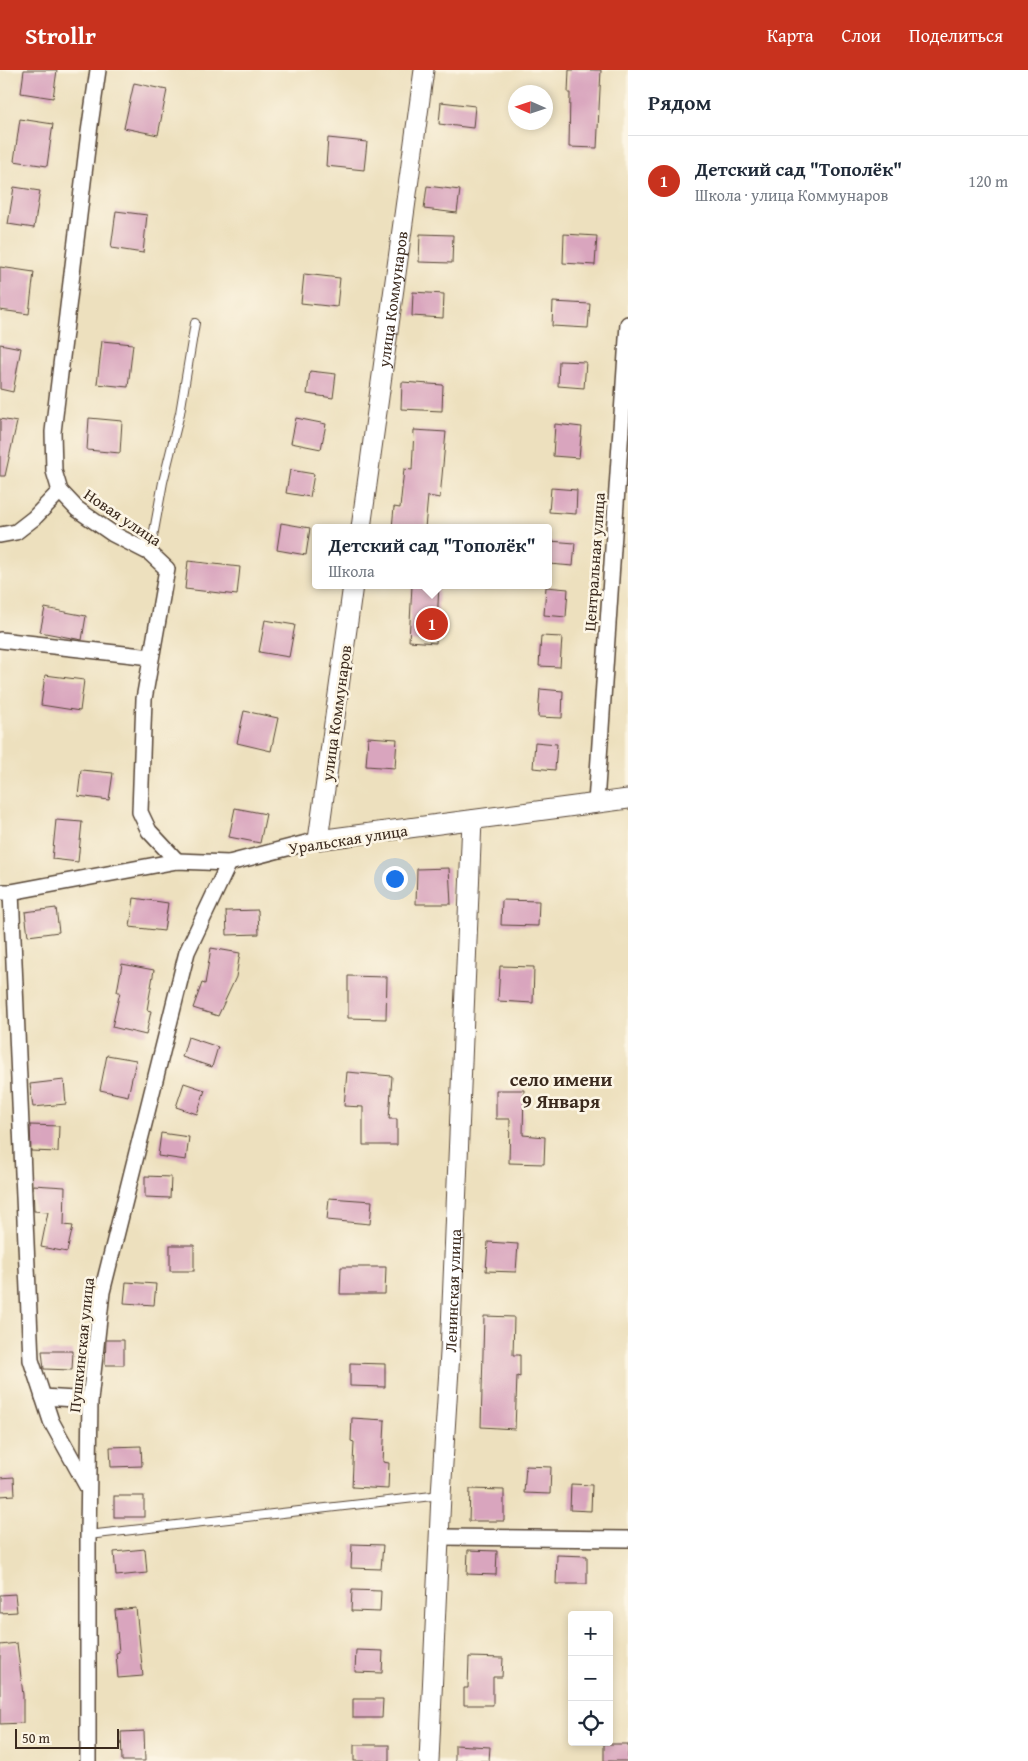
<!DOCTYPE html>
<html lang="ru">
<head>
<meta charset="utf-8">
<style>
	:root { --surface:#fff; --page:#f6f6f7; --text:#1f2937; --muted:#747a83; --line:#e0e1e3; --accent:#c8321e }
	body { margin:0; font-family:"Gentium Book Plus",serif; background:var(--page); color:var(--text) }
	.controls { position:absolute; right:15px; bottom:15px; display:grid; overflow:hidden; border-radius:5px; box-shadow:0 2px 8px #0003 }
	.controls button { width:45px; height:45px; display:grid; place-items:center; padding:0; border:0; border-bottom:1px solid var(--line); background:var(--surface); color:var(--text); font:25px sans-serif }
	.compass { position:absolute; left:508px; top:15px; width:45px; height:45px; border-radius:50%; background:var(--surface); box-shadow:0 2px 8px #0003; rotate:273deg }
	.scale { position:absolute; left:15px; bottom:12px; width:104px; box-sizing:border-box; padding-left:5px; border:2px solid #3b2a1e; border-top:0; font-size:14px; line-height:18px; white-space:nowrap; color:#3b2a1e; -webkit-text-stroke:4px #fcf5e5; paint-order:stroke }
	.you { position:absolute; left:394px; top:808px; width:18px; height:18px; margin:-12px; border:4px solid #fff; border-radius:50%; background:#1a73e8; box-shadow:0 0 0 8px #1a73e833 }
	.badge { display:grid; place-items:center; width:32px; height:32px; border-radius:50%; background:var(--accent); color:#fff; font-size:16px; font-weight:700 }
	.pin { position:absolute; translate:-50% -50%; border:2px solid #fff; box-shadow:0 1px 5px #0006 }
	.popup { position:absolute; left:312px; top:454px; width:240px; height:65px; box-sizing:border-box; display:grid; place-content:center; border-radius:5px; background:var(--surface); filter:drop-shadow(0 1px 4px #0005); font-size:16px; white-space:nowrap; color:var(--muted) }
	.popup b { font-size:19px; color:var(--text) }
	.popup::after { content:''; position:absolute; left:50%; top:100%; margin-left:-10px; border:10px solid transparent; border-top-color:var(--surface) }
	.list { margin:0; padding:0; list-style:none }
	h2 { display:flex; justify-content:space-between; align-items:center; height:65px; margin:0; padding:0 20px; font-size:21px }
	h2 small { font-size:16px; font-weight:400; color:var(--muted) }
	.list li { display:grid; grid-template-columns:32px 1fr auto; gap:15px; align-items:center; box-sizing:border-box; height:90px; padding:0 20px; border-top:1px solid var(--line) }
	.list b { display:block; font-size:19px; white-space:nowrap }
	.list p { margin:0; font-size:16px; white-space:nowrap; color:var(--muted) }
	.list em { font-size:16px; font-style:normal; color:var(--muted) }
	.icon { flex:none; width:28px; height:28px; fill:none; stroke:currentColor; stroke-width:2; stroke-linecap:round; stroke-linejoin:round }
	.map { position:relative; flex:none; width:628px; height:1691px; overflow:hidden }
	header { display:flex; align-items:center; gap:30px; box-sizing:border-box; height:70px; padding:0 25px; background:var(--accent); color:#fff }
	header strong { font-size:24px }
	nav { display:flex; gap:28px; margin-inline-start:auto; font-size:18px }
	main { display:flex }
	aside { flex:1; background:var(--surface) }
	.map>svg:first-child { display:block }
</style>
</head>
<body>
<header>
<strong>Strollr</strong>
<nav><a>Карта</a><a>Слои</a><a>Поделиться</a></nav>
</header>
<main>
<div class="map">
<svg width="628" height="1691" viewBox="0 0 628 1691">
	<rect width="100%" height="100%" fill="#fcf5e5"/>
	<filter id="ink" filterUnits="userSpaceOnUse"><feTurbulence type="fractalNoise" baseFrequency=".02" numOctaves="2"/><feDisplacementMap in="SourceGraphic" scale="10" xChannelSelector="R" yChannelSelector="G"/><feConvolveMatrix kernelMatrix="1 2 1 2 8 2 1 2 1" color-interpolation-filters="sRGB"/></filter>
	<filter id="wash" filterUnits="userSpaceOnUse"><feTurbulence type="fractalNoise" baseFrequency=".0096" numOctaves="4" result="noise"/><feDisplacementMap in="SourceGraphic" scale="20" xChannelSelector="R" yChannelSelector="G"/><feGaussianBlur stdDeviation="1.12" result="paint"/><feColorMatrix in="noise" values="0 0 0 0 0 0 0 0 0 0 0 0 0 0 0 0 0 1.4 0 .05"/><feComposite in="paint" operator="in"/></filter>
	<g filter="url(#wash)">
		<rect width="100%" height="100%" fill="#ede0be"/>
		<g id="blocks">
			<!-- building -->
			<g fill="#d9a5be">
				<path d="M24,0H57L53,28L21,23Z"/>
				<path d="M569,0H601L597,78L569,77L570,23H568Z"/>
				<path d="M134,13L167,20L158,65L124,58Z"/>
				<path d="M441,32L475,36L473,58L439,54Z"/>
				<path d="M20,49L53,54L47,96L14,91Z"/>
				<path d="M328,68L367,72L364,100L326,96Z"/>
				<path d="M427,116L460,120L457,143L424,139Z"/>
				<path d="M14,117L40,121L34,158L8,154Z"/>
				<path d="M116,141L147,145L143,183L111,178Z"/>
				<path d="M420,164L453,165L452,193L419,192Z"/>
				<path d="M564,164L597,166L595,195L563,193Z"/>
				<path d="M0,197L34,202L29,244L0,240Z"/>
				<path d="M304,204L340,208L337,237L301,233Z"/>
				<path d="M413,222L444,224L443,248L412,246Z"/>
				<path d="M553,232L590,234L588,258L552,256Z"/>
				<path d="M102,271L133,274L128,317L97,314Z"/>
				<path d="M0,274L21,278L13,322L0,319Z"/>
				<path d="M559,291L586,292L584,318L558,316Z"/>
				<path d="M310,301L336,304L333,328L307,324Z"/>
				<path d="M402,312L443,315L442,341L401,339Z"/>
				<path d="M89,348L122,351L120,383L87,380Z"/>
				<path d="M296,348L326,354L321,379L291,373Z"/>
				<path d="M0,349L17,352L5,406H0Z"/>
				<path d="M555,354L582,357L579,388L553,386Z"/>
				<path d="M414,360L446,362L440,428L428,426L425,458H392L394,437L400,438L404,399L412,400Z"/>
				<path d="M290,400L314,404L310,427L286,423Z"/>
				<path d="M551,418L577,420L576,444L549,442Z"/>
				<path d="M281,453L310,458L306,485L277,480Z"/>
				<path d="M550,471L575,473L573,496L549,494Z"/>
				<path d="M188,491L240,497L237,525L185,519Z"/>
				<path d="M412,515H439L436,573L409,571Z"/>
				<path d="M546,517L568,519L566,547L544,545Z"/>
				<path d="M45,538L86,546L82,570L40,562Z"/>
				<path d="M265,550L295,555L289,587L259,582Z"/>
				<path d="M541,566L562,567L560,597L539,596Z"/>
				<path d="M45,605L84,610L80,641L41,635Z"/>
				<path d="M540,619L563,621L562,648L538,647Z"/>
				<path d="M244,641L278,648L271,681L237,673Z"/>
				<path d="M368,667L397,669L395,698L366,696Z"/>
				<path d="M535,672L557,674L555,700L533,698Z"/>
				<path d="M81,700L113,703L109,730L78,726Z"/>
				<path d="M235,738L266,744L260,773L229,767Z"/>
				<path d="M56,750L82,752L78,792L52,789Z"/>
				<path d="M449,798L451,834H416L417,799Z"/>
				<path d="M134,828L168,833L164,861L130,857Z"/>
				<path d="M502,830L539,831L538,856L501,855Z"/>
				<path d="M56,838L59,862L28,866L25,842Z"/>
				<path d="M258,840L259,864L227,865L226,841Z"/>
				<path d="M211,878L240,883L236,907L218,946L193,938L202,913L205,914Z"/>
				<path d="M122,894L154,900L147,940L151,941L146,965L112,957L120,922H117Z"/>
				<path d="M500,896L534,897L533,933L498,931Z"/>
				<path d="M348,906L387,907L386,949L348,948Z"/>
				<path d="M188,967L218,977L212,997L182,987Z"/>
				<path d="M107,985L136,990L128,1026L100,1020Z"/>
				<path d="M347,1002L392,1006L389,1049H397V1075H363V1037L344,1036Z"/>
				<path d="M64,1010L66,1034L33,1037L30,1014Z"/>
				<path d="M184,1013L205,1020L197,1044L176,1037Z"/>
				<path d="M496,1020H524L523,1065L545,1067L544,1094L509,1093L510,1049H496Z"/>
				<path d="M30,1055L59,1056L58,1082L31,1081Z"/>
				<path d="M161,1063L189,1067L186,1090L158,1086Z"/>
				<path d="M145,1106L171,1107L170,1128L145,1127Z"/>
				<path d="M33,1115L65,1117L64,1155L73,1156L67,1182L41,1177L48,1142L34,1141Z"/>
				<path d="M329,1128L372,1131L370,1154L327,1150Z"/>
				<path d="M488,1172L518,1174L516,1202L486,1201Z"/>
				<rect x="170" y="1175" width="24" height="26"/>
				<path d="M341,1197H386L385,1224H340Z"/>
				<path d="M126,1212L156,1214L154,1235L124,1233Z"/>
				<path d="M484,1246L514,1247L513,1285H520V1307L517,1306L515,1359L481,1357Z"/>
				<path d="M106,1270H124V1295H105Z"/>
				<path d="M42,1281H73L72,1300L44,1299Z"/>
				<path d="M350,1293L385,1294V1317L350,1316Z"/>
				<path d="M352,1348L385,1350L383,1392L389,1393L388,1419L352,1417L354,1372L351,1371Z"/>
				<path d="M141,1376L142,1396L111,1397L110,1377Z"/>
				<path d="M526,1396L551,1397L550,1424L524,1423Z"/>
				<path d="M14,1407L15,1425L0,1426V1408Z"/>
				<path d="M571,1414L592,1415L591,1441L570,1440Z"/>
				<path d="M470,1419L504,1420V1451H469Z"/>
				<rect x="114" y="1426" width="30" height="21"/>
				<path d="M352,1474L383,1475L381,1499L351,1498Z"/>
				<path d="M145,1479L147,1503L116,1506L114,1482Z"/>
				<path d="M468,1480L497,1481L496,1505L467,1504Z"/>
				<path d="M557,1485L587,1486V1514H556Z"/>
				<path d="M352,1520L381,1521L380,1542L351,1541Z"/>
				<path d="M15,1524L17,1542L0,1543V1525Z"/>
				<path d="M136,1538L143,1606L118,1608L116,1583L119,1582L115,1540Z"/>
				<path d="M17,1573L23,1625V1653L0,1654V1575Z"/>
				<path d="M356,1580L383,1581L382,1603L355,1602Z"/>
				<path d="M469,1587L503,1588L502,1607H493V1635H464V1618H468Z"/>
				<path d="M353,1629H383L382,1648H353Z"/>
				<path d="M144,1661L145,1691H122L121,1662Z"/>
				<rect x="604" y="1674" width="24" height="17"/>
				<rect x="354" y="1675" width="35" height="16"/>
				<path d="M455,1675L490,1677L489,1691H455Z"/>
			</g>
		</g>
	</g>
	<g filter="url(#ink)">
		<use href="#blocks" fill-opacity="0" stroke="#564536" stroke-width="1"/>
		<g fill="none" stroke-linecap="round" stroke-linejoin="round">
			<!-- service casing -->
			<g stroke="#564536" stroke-width="10">
				<g id="service">
					<path d="M150,483L163,412L180,343L195,253"/>
					<path d="M88,1465L441,1425"/>
				</g>
			</g>
			<!-- minor casing -->
			<g stroke="#564536" stroke-width="18">
				<g id="minor">
					<path d="M98,0L89,62L53,362L54,401L60,421L77,439L113,464L150,483L167,499L144,629L140,742L149,761L177,791"/>
					<path d="M0,465L16,462L34,448L60,421"/>
					<path d="M0,570L151,587"/>
					<path d="M596,733L628,254"/>
					<path d="M0,822H11L177,791L229,793L318,770"/>
					<path d="M11,822L31,1290L51,1351L88,1418"/>
					<path d="M43,1327L90,1330"/>
					<path d="M439,1467L628,1469"/>
					<path d="M88,1691V1465L90,1330L102,1222L187,882L229,793"/>
				</g>
			</g>
			<!-- tertiary casing -->
			<g stroke="#564536" stroke-width="21">
				<g id="tertiary">
					<path id="s1" d="M361,458L424,0"/>
					<path d="M353,515L318,770L628,729"/>
					<path id="s2" d="M429,1691L441,1425L450,1283L472,750"/>
				</g>
			</g>
			<!-- service -->
			<use href="#service" stroke="#fff" stroke-width="8"/>
			<!-- minor -->
			<use href="#minor" stroke="#fff" stroke-width="15"/>
			<!-- tertiary -->
			<use href="#tertiary" stroke="#fff" stroke-width="19"/>
		</g>
	</g>
	<g text-anchor="middle" stroke-width="5" stroke-linejoin="round" paint-order="stroke">
		<!-- street labels -->
		<g font-size="16" fill="#3b2a1e" stroke="#fcf5e5">
			<text dy="6" stroke="none"><textPath href="#s1" startOffset="231">улица Коммунаров</textPath></text>
			<text transform="translate(123 447) rotate(34)" y="6">Новая улица</text>
			<text transform="translate(594 492) rotate(-86)" y="6">Центральная улица</text>
			<text transform="translate(336 643) rotate(-82)" y="6">улица Коммунаров</text>
			<text transform="translate(348 769) rotate(-9)" y="6">Уральская улица</text>
			<text dy="6" stroke="none"><textPath href="#s2" startOffset="471">Ленинская улица</textPath></text>
			<text transform="translate(81 1275) rotate(-84)" y="6">Пушкинская улица</text>
		</g>
		<!-- quarter labels -->
		<g font-size="19" font-weight="bold" fill="#3b2a1e" stroke="#fcf5e5">
			<text x="561" y="1016">село имени<tspan x="561" dy="22">9 Января</tspan></text>
		</g>
	</g>
</svg>
<div class="controls">
<button>+</button>
<button>−</button>
<button><svg class="icon" aria-label="locate" viewBox="0 0 24 24"><circle cx="12" cy="12" r="6"/><path d="M12 2v4M12 18v4M2 12h4M18 12h4"/></svg></button>
</div>
<svg class="compass" viewBox="-18 -18 36 36"><path d="M0-13l5 13h-10z" fill="#e53935"/><path d="M0 13l5-13h-10z" fill="#747a83"/></svg>
<div class="scale">50 m</div>
<div class="you"></div>
<div class="pin badge" style="left:432px;top:554px">1</div>
<div class="popup"><b>Детский сад &quot;Тополёк&quot;</b>Школа</div>
</div>
<aside>
<h2>Рядом<small></small></h2>
<ul class="list">
<li><span class="badge">1</span><div><b>Детский сад &quot;Тополёк&quot;</b><p>Школа · улица Коммунаров</p></div><em>120 m</em></li>
</ul>
</aside>
</main>
</body>
</html>
